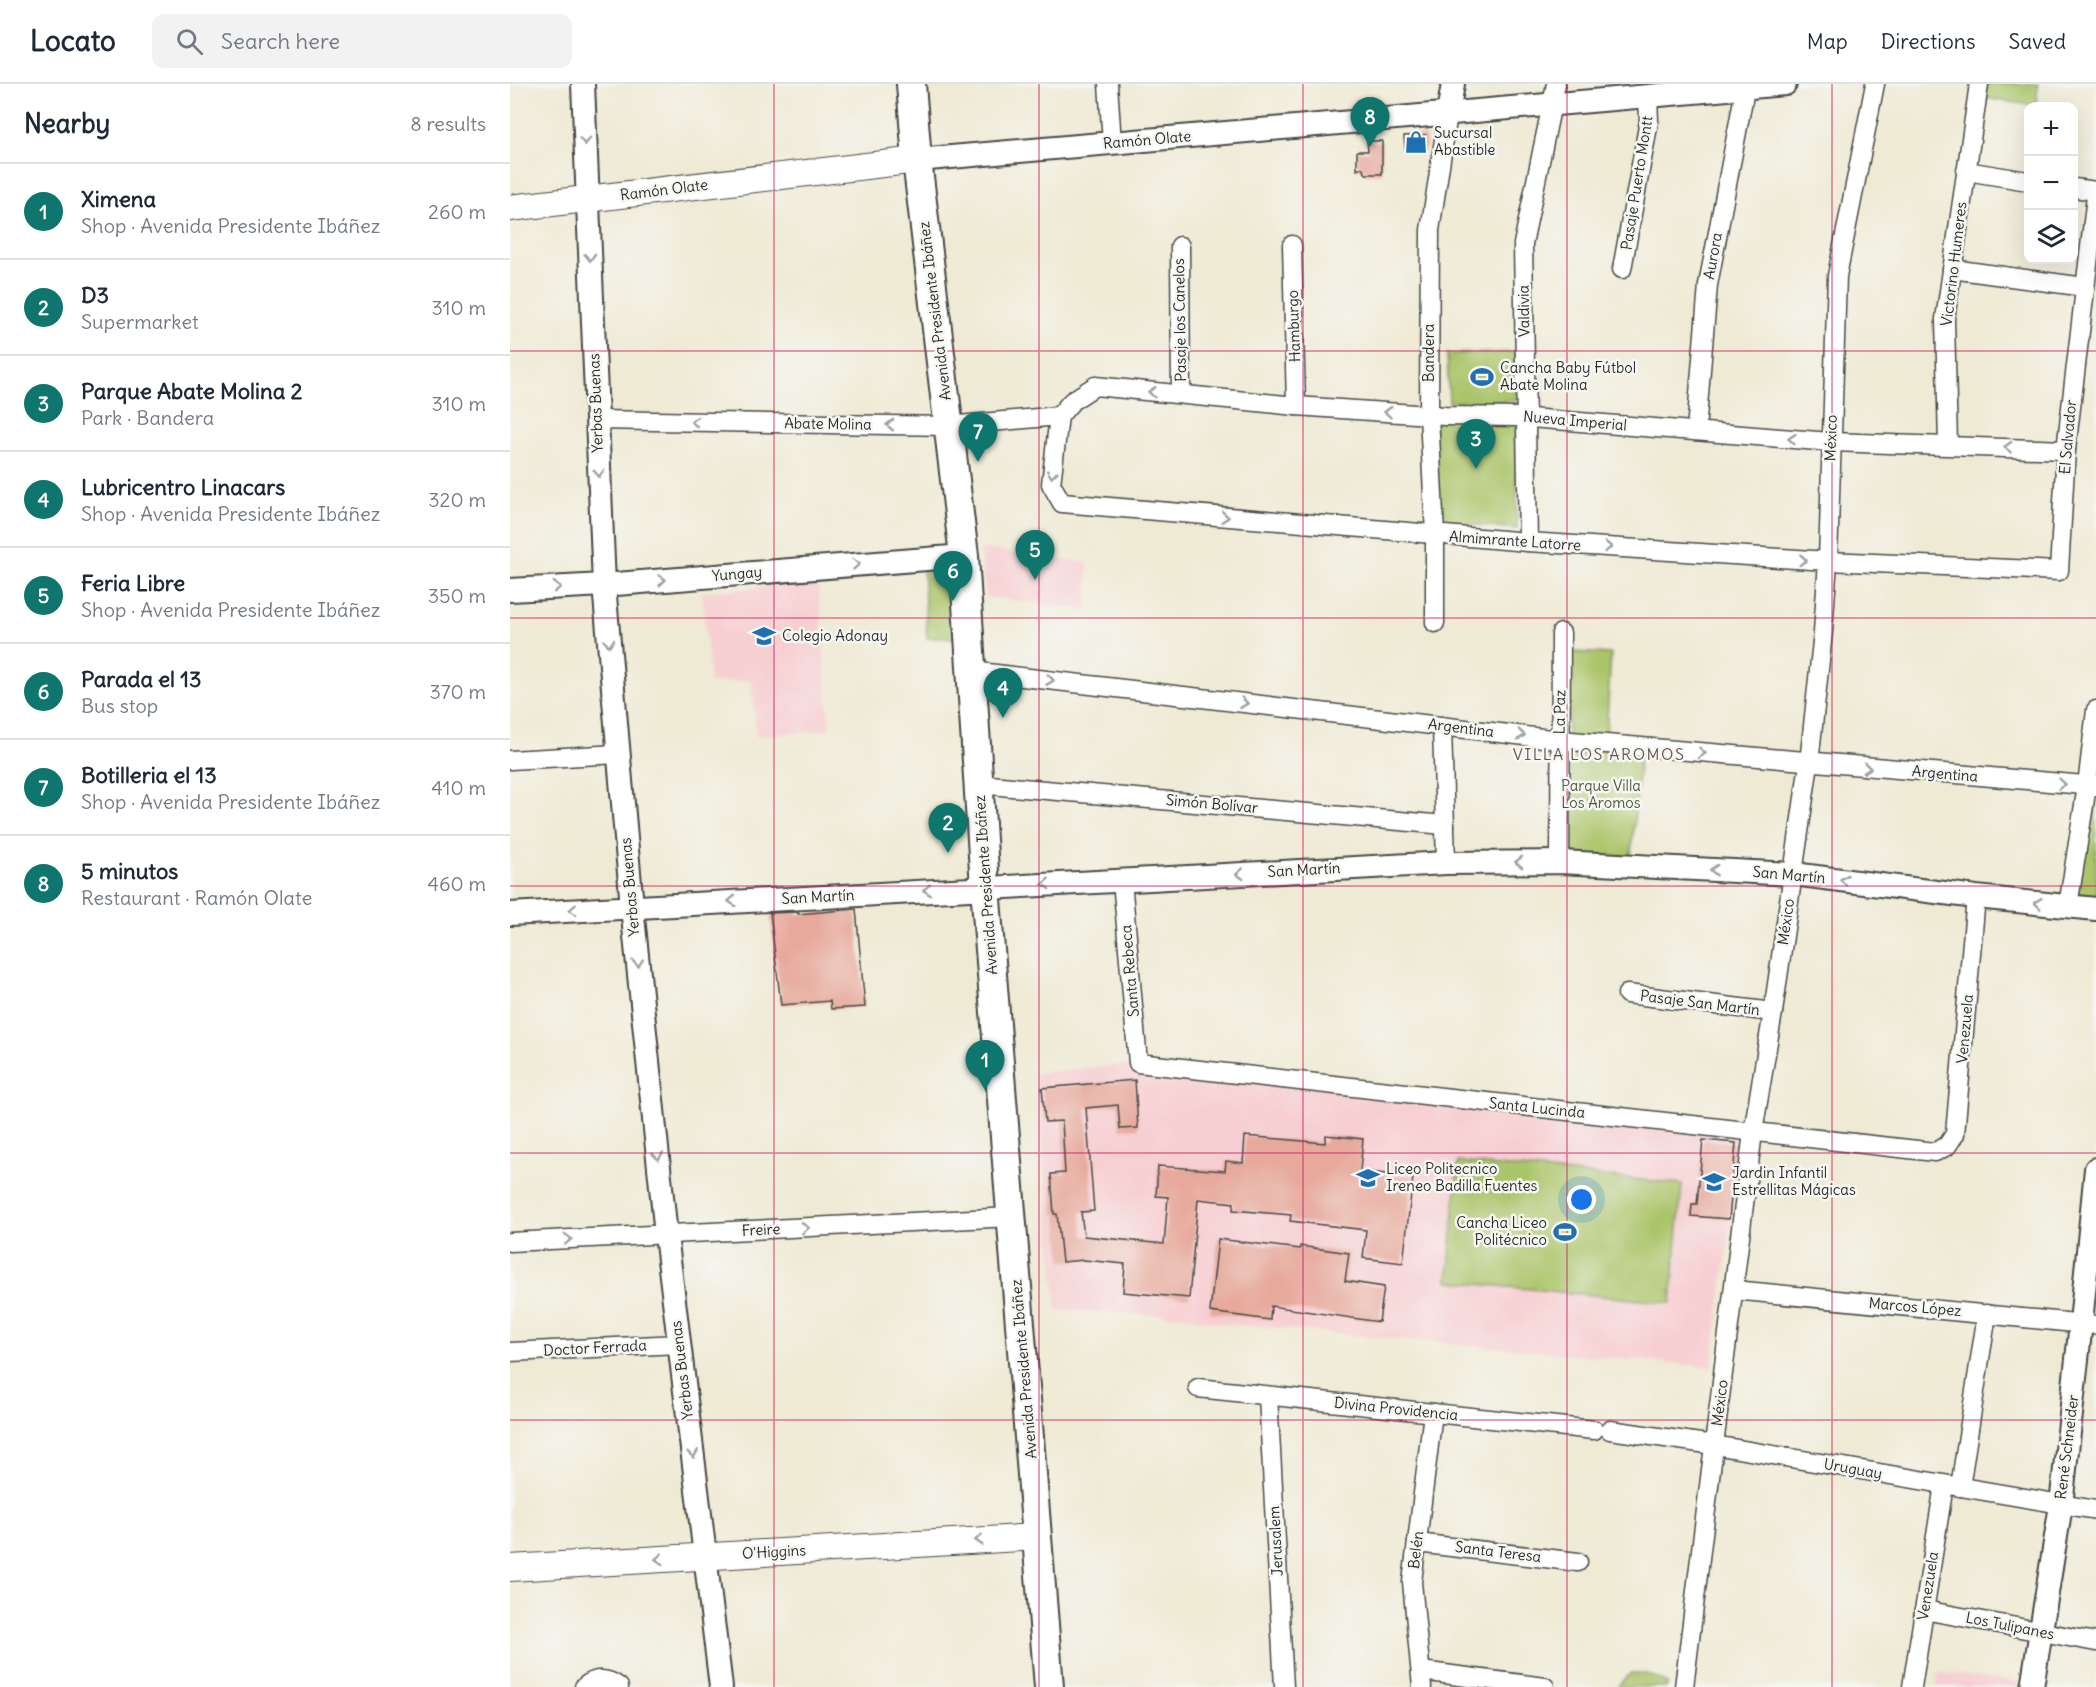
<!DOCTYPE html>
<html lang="en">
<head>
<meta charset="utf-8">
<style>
	:root { --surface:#fff; --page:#f2f2f3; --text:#1f2937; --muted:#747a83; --line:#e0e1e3; --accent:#0f766e }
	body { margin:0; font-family:Delius,sans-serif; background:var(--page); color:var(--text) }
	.controls { position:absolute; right:18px; top:18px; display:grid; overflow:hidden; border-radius:12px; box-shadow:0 6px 24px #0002 }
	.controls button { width:54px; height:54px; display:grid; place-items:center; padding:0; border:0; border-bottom:2px solid var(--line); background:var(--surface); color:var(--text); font:30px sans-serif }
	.you { position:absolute; left:1072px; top:1116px; width:21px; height:21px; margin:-15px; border:4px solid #fff; border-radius:50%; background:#1a73e8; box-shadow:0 0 0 9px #1a73e833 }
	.badge { display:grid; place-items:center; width:39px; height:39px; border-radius:50%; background:var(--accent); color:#fff; font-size:20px; font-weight:700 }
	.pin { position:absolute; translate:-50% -50px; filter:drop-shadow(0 2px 3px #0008) }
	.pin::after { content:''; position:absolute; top:32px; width:21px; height:18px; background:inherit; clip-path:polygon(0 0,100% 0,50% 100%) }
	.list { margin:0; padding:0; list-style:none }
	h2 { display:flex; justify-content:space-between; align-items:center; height:78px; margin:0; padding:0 24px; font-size:26px }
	h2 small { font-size:20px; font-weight:400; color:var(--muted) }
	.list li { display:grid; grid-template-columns:39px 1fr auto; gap:18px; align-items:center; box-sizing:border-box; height:96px; padding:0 24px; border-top:2px solid var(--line) }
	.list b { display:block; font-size:22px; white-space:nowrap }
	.list p { margin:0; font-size:20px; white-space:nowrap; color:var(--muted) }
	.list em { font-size:20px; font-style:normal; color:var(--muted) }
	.icon { flex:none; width:33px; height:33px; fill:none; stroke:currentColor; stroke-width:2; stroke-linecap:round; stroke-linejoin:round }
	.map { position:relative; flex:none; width:1586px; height:1603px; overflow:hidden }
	header { display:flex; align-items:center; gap:36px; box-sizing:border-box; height:84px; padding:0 30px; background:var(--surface); border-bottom:2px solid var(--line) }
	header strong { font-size:28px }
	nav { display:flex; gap:33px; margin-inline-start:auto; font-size:21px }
	.search { width:420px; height:54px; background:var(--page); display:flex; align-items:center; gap:15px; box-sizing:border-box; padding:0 21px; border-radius:12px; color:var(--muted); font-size:22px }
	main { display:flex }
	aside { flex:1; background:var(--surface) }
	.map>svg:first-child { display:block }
</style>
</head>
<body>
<header>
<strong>Locato</strong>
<div class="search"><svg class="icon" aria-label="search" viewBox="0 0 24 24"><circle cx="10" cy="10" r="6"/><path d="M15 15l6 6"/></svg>Search here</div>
<nav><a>Map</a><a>Directions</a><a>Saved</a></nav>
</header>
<main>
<aside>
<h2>Nearby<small>8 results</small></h2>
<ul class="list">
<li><span class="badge">1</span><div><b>Ximena</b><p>Shop · Avenida Presidente Ibáñez</p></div><em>260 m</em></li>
<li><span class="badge">2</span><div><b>D3</b><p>Supermarket</p></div><em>310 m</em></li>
<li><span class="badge">3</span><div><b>Parque Abate Molina 2</b><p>Park · Bandera</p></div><em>310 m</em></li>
<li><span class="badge">4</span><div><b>Lubricentro Linacars</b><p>Shop · Avenida Presidente Ibáñez</p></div><em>320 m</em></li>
<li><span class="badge">5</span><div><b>Feria Libre</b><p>Shop · Avenida Presidente Ibáñez</p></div><em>350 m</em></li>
<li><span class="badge">6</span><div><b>Parada el 13</b><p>Bus stop</p></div><em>370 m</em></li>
<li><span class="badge">7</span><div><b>Botilleria el 13</b><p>Shop · Avenida Presidente Ibáñez</p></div><em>410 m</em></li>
<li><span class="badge">8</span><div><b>5 minutos</b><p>Restaurant · Ramón Olate</p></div><em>460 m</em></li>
</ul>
</aside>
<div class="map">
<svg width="1586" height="1603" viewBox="0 0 1586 1603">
	<rect width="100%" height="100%" fill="#f6f6f2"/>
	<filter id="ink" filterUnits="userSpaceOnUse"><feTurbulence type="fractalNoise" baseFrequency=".0167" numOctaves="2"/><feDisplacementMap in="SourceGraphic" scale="12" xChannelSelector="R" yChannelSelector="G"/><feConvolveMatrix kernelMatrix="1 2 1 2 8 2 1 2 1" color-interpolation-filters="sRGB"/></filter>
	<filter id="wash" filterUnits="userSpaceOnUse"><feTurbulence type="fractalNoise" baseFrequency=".008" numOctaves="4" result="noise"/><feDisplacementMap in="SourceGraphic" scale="24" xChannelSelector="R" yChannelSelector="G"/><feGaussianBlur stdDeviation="1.35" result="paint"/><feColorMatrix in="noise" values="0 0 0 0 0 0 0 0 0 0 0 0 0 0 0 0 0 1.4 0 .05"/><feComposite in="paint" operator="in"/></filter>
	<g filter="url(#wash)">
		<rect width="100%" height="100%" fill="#efead4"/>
		<!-- built -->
		<g fill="#f7cfd2">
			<path d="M469,464L578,479L577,526L476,513Z"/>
			<path d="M308,498L320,646L246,652L241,596L200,599L192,508Z"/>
			<path d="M612,981L1184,1047L1232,1055L1202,1283L708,1239L675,1232L547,1226L525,989Z"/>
			<path d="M1428,1588L1508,1598V1603H1426Z"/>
		</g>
		<!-- green -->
		<g fill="#abc56b" stroke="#6b784b" stroke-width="1.5">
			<path d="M1477,0H1528L1526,22L1475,14Z"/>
			<path d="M1006,268L1007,317L939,318L937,270Z"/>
			<path d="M923,333L1006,338L1007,445L927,437Z"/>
			<path d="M436,483L445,554H417L413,485Z"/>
			<path d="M1060,568L1101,570L1095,668L1130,672L1121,772L1054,771Z"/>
			<path d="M1586,675V815L1565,813Z"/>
			<path d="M948,1078L1172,1100L1161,1219L938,1197Z"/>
			<path d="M1121,1589L1138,1590L1157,1599V1603H1108V1601Z"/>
		</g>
		<g id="blocks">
			<!-- building -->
			<g fill="#e7a99b">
				<path d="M916,51L917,64L895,65L894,52Z"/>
				<path d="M857,57H872V90H856L852,84L847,86V67H858Z"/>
				<path d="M346,825L355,923L321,925L320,917L271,921L260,829L288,828V830Z"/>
				<path d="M625,996L628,1044L610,1045L608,1021L576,1024L584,1127L571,1128L574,1152L654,1160L658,1113L646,1112L648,1082L715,1087L716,1077L733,1079L735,1052L815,1059L816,1051L853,1055L850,1087L903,1093L893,1179L853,1174L856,1146L780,1137L781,1131L723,1126L724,1119L688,1115L679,1214L613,1208L615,1180L574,1176L552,1178L547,1130H544L541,1090L555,1089L552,1037L535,1038L532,1004Z"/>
				<path d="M1193,1056L1226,1059L1219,1135L1181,1132L1182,1120H1187Z"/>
				<path d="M708,1155L790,1165V1162L839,1169L835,1197L874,1203L869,1238L761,1222L760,1236L700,1228Z"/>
			</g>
		</g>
	</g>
	<g filter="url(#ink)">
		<use href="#blocks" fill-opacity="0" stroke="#484844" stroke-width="1.5"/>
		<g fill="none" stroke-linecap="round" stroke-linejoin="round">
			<!-- minor casing -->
			<g stroke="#484844" stroke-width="21">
				<g id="minor">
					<path d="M598,0L602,59"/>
					<path d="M1456,87L1518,97"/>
					<path d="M1564,104L1586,107"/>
					<path d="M782,161L786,322"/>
					<path d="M670,162L671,310"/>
					<path d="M1112,185L1139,37L1138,12"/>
					<path d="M1442,185L1575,203"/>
					<path d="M549,332L541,400L552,419L1018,458L1318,477L1549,487L1556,366L1586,112"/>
					<path d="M549,332L562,317L585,302L786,322L935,332L1007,333L1321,358L1556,366"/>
					<path d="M86,336L438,342L549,332"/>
					<path d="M1186,347L1198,201L1236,0"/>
					<path d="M1438,361L1435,235L1469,0"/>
					<path d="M1018,458L1013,160L1046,0"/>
					<path d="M925,539V451L919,331L920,146L938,30"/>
					<path d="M461,587L1050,656L1586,702"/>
					<path d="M932,642L936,779"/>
					<path d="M0,676L108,670"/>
					<path d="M468,700L935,741"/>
					<path d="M1050,778L1051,549"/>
					<path d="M612,796L628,979L1425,1068L1437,1062L1445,1050L1466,813"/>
					<path d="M1558,822L1577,702L1586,626"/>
					<path d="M1117,910L1263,928"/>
					<path d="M0,1158L502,1133"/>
					<path d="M1224,1206L1586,1241"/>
					<path d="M0,1268L169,1260"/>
					<path d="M688,1304L1084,1346"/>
					<path d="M758,1312L774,1603"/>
					<path d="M1100,1346L1204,1361L1586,1426"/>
					<path d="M1450,1403L1477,1230"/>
					<path d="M907,1459L1068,1478"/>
					<path d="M1414,1526L1586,1558"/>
					<path d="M911,1587L1035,1603"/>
					<path d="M74,1603C86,1593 98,1594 109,1603"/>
					<path d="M912,1603L902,1498L923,1329"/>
					<path d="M1174,1603L1243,1048L1263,928L1299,679L1313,548L1318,477L1327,192L1365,0"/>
					<path d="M1402,1603L1434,1401"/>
				</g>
			</g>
			<!-- tertiary casing -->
			<g stroke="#484844" stroke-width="26">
				<g id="tertiary">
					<path d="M73,0L94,501L122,823L156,1151L211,1603"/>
					<path d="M938,30L943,0"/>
					<path d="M407,76L1275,0"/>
					<path d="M0,506L94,501L454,472"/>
					<path d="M0,830L936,779L1050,778L1283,790L1466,813L1586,825"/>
					<path d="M1522,1603L1551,1421L1571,1239L1586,1085"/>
				</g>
			</g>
			<!-- secondary casing -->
			<g stroke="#484844" stroke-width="28">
				<g id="secondary">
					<path d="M0,124L407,76"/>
					<path d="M0,1484L527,1453"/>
				</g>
			</g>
			<!-- primary casing -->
			<g stroke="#484844" stroke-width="32">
				<path id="primary" d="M401,0L407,76L454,472L475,803L539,1603"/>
			</g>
			<!-- minor -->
			<use href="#minor" stroke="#fff" stroke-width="18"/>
			<!-- tertiary -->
			<use href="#tertiary" stroke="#fff" stroke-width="22"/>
			<!-- secondary -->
			<use href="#secondary" stroke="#fff" stroke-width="26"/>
			<!-- primary -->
			<use href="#primary" stroke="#fff" stroke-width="28"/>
		</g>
		<!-- one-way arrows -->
		<defs><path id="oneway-chevron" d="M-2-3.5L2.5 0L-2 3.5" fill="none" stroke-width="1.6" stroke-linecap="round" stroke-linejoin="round" transform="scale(1.5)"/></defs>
		<g stroke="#a0a0a0">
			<use href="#oneway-chevron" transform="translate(75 57) rotate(88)"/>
			<use href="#oneway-chevron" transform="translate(80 173) rotate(88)"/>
			<use href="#oneway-chevron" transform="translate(642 308) rotate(-175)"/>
			<use href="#oneway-chevron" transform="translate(878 328) rotate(-176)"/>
			<use href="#oneway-chevron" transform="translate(185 338) rotate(-179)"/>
			<use href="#oneway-chevron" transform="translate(380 341) rotate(-179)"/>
			<use href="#oneway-chevron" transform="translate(1282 355) rotate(-175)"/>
			<use href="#oneway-chevron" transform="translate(1498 363) rotate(-177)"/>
			<use href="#oneway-chevron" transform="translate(89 389) rotate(87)"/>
			<use href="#oneway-chevron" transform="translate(542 390) rotate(96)"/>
			<use href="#oneway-chevron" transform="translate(715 433) rotate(5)"/>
			<use href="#oneway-chevron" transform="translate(1098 463) rotate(4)"/>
			<use href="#oneway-chevron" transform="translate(1293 476) rotate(4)"/>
			<use href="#oneway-chevron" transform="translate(346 480) rotate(-5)"/>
			<use href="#oneway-chevron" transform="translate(152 496) rotate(-5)"/>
			<use href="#oneway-chevron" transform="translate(47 503) rotate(-3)"/>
			<use href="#oneway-chevron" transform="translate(99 559) rotate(85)"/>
			<use href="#oneway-chevron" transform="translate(540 596) rotate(7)"/>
			<use href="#oneway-chevron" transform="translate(734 619) rotate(7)"/>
			<use href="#oneway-chevron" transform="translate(1011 651) rotate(7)"/>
			<use href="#oneway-chevron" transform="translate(1192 669) rotate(5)"/>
			<use href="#oneway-chevron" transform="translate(1357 684) rotate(5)"/>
			<use href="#oneway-chevron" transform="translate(1552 700) rotate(5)"/>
			<use href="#oneway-chevron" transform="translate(1009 778) rotate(180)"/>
			<use href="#oneway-chevron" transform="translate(1204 786) rotate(-177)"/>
			<use href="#oneway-chevron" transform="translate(730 790) rotate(177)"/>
			<use href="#oneway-chevron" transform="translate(1334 796) rotate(-173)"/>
			<use href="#oneway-chevron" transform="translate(536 800) rotate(177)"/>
			<use href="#oneway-chevron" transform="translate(417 806) rotate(177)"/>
			<use href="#oneway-chevron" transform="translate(222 817) rotate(177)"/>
			<use href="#oneway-chevron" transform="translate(1528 819) rotate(-174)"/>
			<use href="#oneway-chevron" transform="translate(63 826) rotate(177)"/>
			<use href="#oneway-chevron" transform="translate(128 879) rotate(84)"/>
			<use href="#oneway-chevron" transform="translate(148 1072) rotate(84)"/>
			<use href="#oneway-chevron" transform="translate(295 1144) rotate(-3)"/>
			<use href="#oneway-chevron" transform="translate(58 1155) rotate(-2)"/>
			<use href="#oneway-chevron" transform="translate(183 1370) rotate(83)"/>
			<use href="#oneway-chevron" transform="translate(469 1456) rotate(177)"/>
			<use href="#oneway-chevron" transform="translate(149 1475) rotate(177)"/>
		</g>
	</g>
	<!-- grid -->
	<path fill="none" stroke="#c2185b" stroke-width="1.5" stroke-opacity="0.55" d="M264,0V1603M529,0V1603M793,0V1603M1057,0V1603M1322,0V1603M0,267H1586M0,534H1586M0,802H1586M0,1069H1586M0,1336H1586"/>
	<!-- icons -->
	<defs>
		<g id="shop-bare" transform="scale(1.8)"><path d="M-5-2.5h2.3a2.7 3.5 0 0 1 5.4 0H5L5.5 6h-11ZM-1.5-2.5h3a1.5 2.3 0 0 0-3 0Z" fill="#1f6fb2" stroke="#f6f6f2" stroke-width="2.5" paint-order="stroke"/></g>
		<g id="stadium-bare" transform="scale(1.8)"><path d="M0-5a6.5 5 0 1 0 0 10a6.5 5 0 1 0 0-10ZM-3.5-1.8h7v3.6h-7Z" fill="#1f6fb2" stroke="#f6f6f2" stroke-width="2.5" paint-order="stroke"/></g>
		<g id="school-bare" transform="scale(1.8)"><path d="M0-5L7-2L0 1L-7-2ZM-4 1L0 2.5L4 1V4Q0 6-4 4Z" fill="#1f6fb2" stroke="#f6f6f2" stroke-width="2.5" paint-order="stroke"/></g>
	</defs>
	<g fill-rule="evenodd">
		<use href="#shop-bare" x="906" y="58"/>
		<use href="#stadium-bare" x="972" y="293"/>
		<use href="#school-bare" x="254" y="552"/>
		<use href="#school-bare" x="858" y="1094"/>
		<use href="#school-bare" x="1204" y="1098"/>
		<use href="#stadium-bare" x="1055" y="1148"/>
	</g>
	<g text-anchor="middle" stroke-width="5" stroke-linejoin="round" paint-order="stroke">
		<!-- poi labels -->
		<g font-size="15" fill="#2b2b2b" stroke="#f6f6f2" text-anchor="start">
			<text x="924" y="54">Sucursal<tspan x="924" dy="17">Abastible</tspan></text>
			<text x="990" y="289">Cancha Baby Fútbol<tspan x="990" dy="17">Abate Molina</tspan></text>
			<text x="272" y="557">Colegio Adonay</text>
			<text x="876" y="1090">Liceo Politecnico<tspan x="876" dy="17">Ireneo Badilla Fuentes</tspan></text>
			<text x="1222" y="1094">Jardin Infantil<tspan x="1222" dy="17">Estrellitas Mágicas</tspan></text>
			<text x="1037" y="1144" text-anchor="end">Cancha Liceo<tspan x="1037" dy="17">Politécnico</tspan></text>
		</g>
		<!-- street labels -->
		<g font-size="15" fill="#2b2b2b" stroke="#f6f6f2">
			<text transform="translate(637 56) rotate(-5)" y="5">Ramón Olate</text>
			<text transform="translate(1127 99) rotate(-81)" y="5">Pasaje Puerto Montt</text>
			<text transform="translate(154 106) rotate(-7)" y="5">Ramón Olate</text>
			<text transform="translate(1203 172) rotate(-80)" y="5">Aurora</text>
			<text transform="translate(1444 180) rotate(-83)" y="5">Victorino Humeres</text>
			<text transform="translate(425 227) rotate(-97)" y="5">Avenida Presidente Ibáñez</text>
			<text transform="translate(1014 227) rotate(-91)" y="5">Valdivia</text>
			<text transform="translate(670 236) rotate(-91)" y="5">Pasaje los Canelos</text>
			<text transform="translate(784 242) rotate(-92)" y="5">Hamburgo</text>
			<text transform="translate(919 269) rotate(-90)" y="5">Bandera</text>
			<text transform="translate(86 319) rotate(-92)" y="5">Yerbas Buenas</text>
			<text transform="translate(1065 337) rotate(5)" y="5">Nueva Imperial</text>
			<text transform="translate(318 340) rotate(1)" y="5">Abate Molina</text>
			<text transform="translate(1558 353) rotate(-85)" y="5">El Salvador</text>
			<text transform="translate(1321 354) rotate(-88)" y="5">México</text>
			<text transform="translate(1005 457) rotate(4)" y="5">Almimrante Latorre</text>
			<text transform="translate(227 490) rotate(-5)" y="5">Yungay</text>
			<text transform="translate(1050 628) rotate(-89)" y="5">La Paz</text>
			<text transform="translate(951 644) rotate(7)" y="5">Argentina</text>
			<text transform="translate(1435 690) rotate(5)" y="5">Argentina</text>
			<text transform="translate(702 720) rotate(5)" y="5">Simón Bolívar</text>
			<text transform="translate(794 786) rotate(-3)" y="5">San Martín</text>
			<text transform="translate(1279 791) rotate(5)" y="5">San Martín</text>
			<text transform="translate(476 801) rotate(-94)" y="5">Avenida Presidente Ibáñez</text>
			<text transform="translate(120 803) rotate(-95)" y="5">Yerbas Buenas</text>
			<text transform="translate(308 813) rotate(-3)" y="5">San Martín</text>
			<text transform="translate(1276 838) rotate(-82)" y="5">México</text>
			<text transform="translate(620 887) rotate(-95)" y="5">Santa Rebeca</text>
			<text transform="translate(1190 919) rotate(7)" y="5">Pasaje San Martín</text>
			<text transform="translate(1455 945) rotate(-85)" y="5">Venezuela</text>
			<text transform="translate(1027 1024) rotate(6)" y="5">Santa Lucinda</text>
			<text transform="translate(251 1146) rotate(-3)" y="5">Freire</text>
			<text transform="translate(1405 1223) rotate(5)" y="5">Marcos López</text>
			<text transform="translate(85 1264) rotate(-3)" y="5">Doctor Ferrada</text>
			<text transform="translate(514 1285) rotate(-95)" y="5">Avenida Presidente Ibáñez</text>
			<text transform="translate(172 1286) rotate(-97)" y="5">Yerbas Buenas</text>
			<text transform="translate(1210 1319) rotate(-83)" y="5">México</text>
			<text transform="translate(886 1325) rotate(6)" y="5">Divina Providencia</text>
			<text transform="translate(1557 1363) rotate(-83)" y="5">René Schneider</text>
			<text transform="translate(1343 1385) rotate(10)" y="5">Uruguay</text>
			<text transform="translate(766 1457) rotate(-93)" y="5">Jerusalem</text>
			<text transform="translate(906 1466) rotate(-83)" y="5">Belén</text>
			<text transform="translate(264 1468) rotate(-3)" y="5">O'Higgins</text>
			<text transform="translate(988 1468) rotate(7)" y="5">Santa Teresa</text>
			<text transform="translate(1418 1502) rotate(-81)" y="5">Venezuela</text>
			<text transform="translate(1500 1542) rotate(11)" y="5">Los Tulipanes</text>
		</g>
		<!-- park labels -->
		<g font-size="15" fill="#51593e" stroke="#f6f6f2">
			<text x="1091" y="707">Parque Villa<tspan x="1091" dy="17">Los Aromos</tspan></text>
		</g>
		<!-- neighbourhood labels -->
		<g font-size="16" letter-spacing="1.5" fill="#6d5752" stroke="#f6f6f2">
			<text x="1089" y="676">VILLA LOS AROMOS</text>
		</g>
	</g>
</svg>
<div class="controls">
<button>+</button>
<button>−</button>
<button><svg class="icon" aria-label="layers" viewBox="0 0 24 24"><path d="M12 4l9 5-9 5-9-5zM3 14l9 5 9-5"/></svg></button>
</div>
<div class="you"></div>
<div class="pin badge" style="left:475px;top:1006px">1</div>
<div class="pin badge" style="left:438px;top:769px">2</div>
<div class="pin badge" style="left:966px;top:385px">3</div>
<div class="pin badge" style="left:493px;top:634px">4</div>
<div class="pin badge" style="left:525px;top:496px">5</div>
<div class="pin badge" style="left:443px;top:517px">6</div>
<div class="pin badge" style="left:468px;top:378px">7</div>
<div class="pin badge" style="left:860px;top:63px">8</div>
</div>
</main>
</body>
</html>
